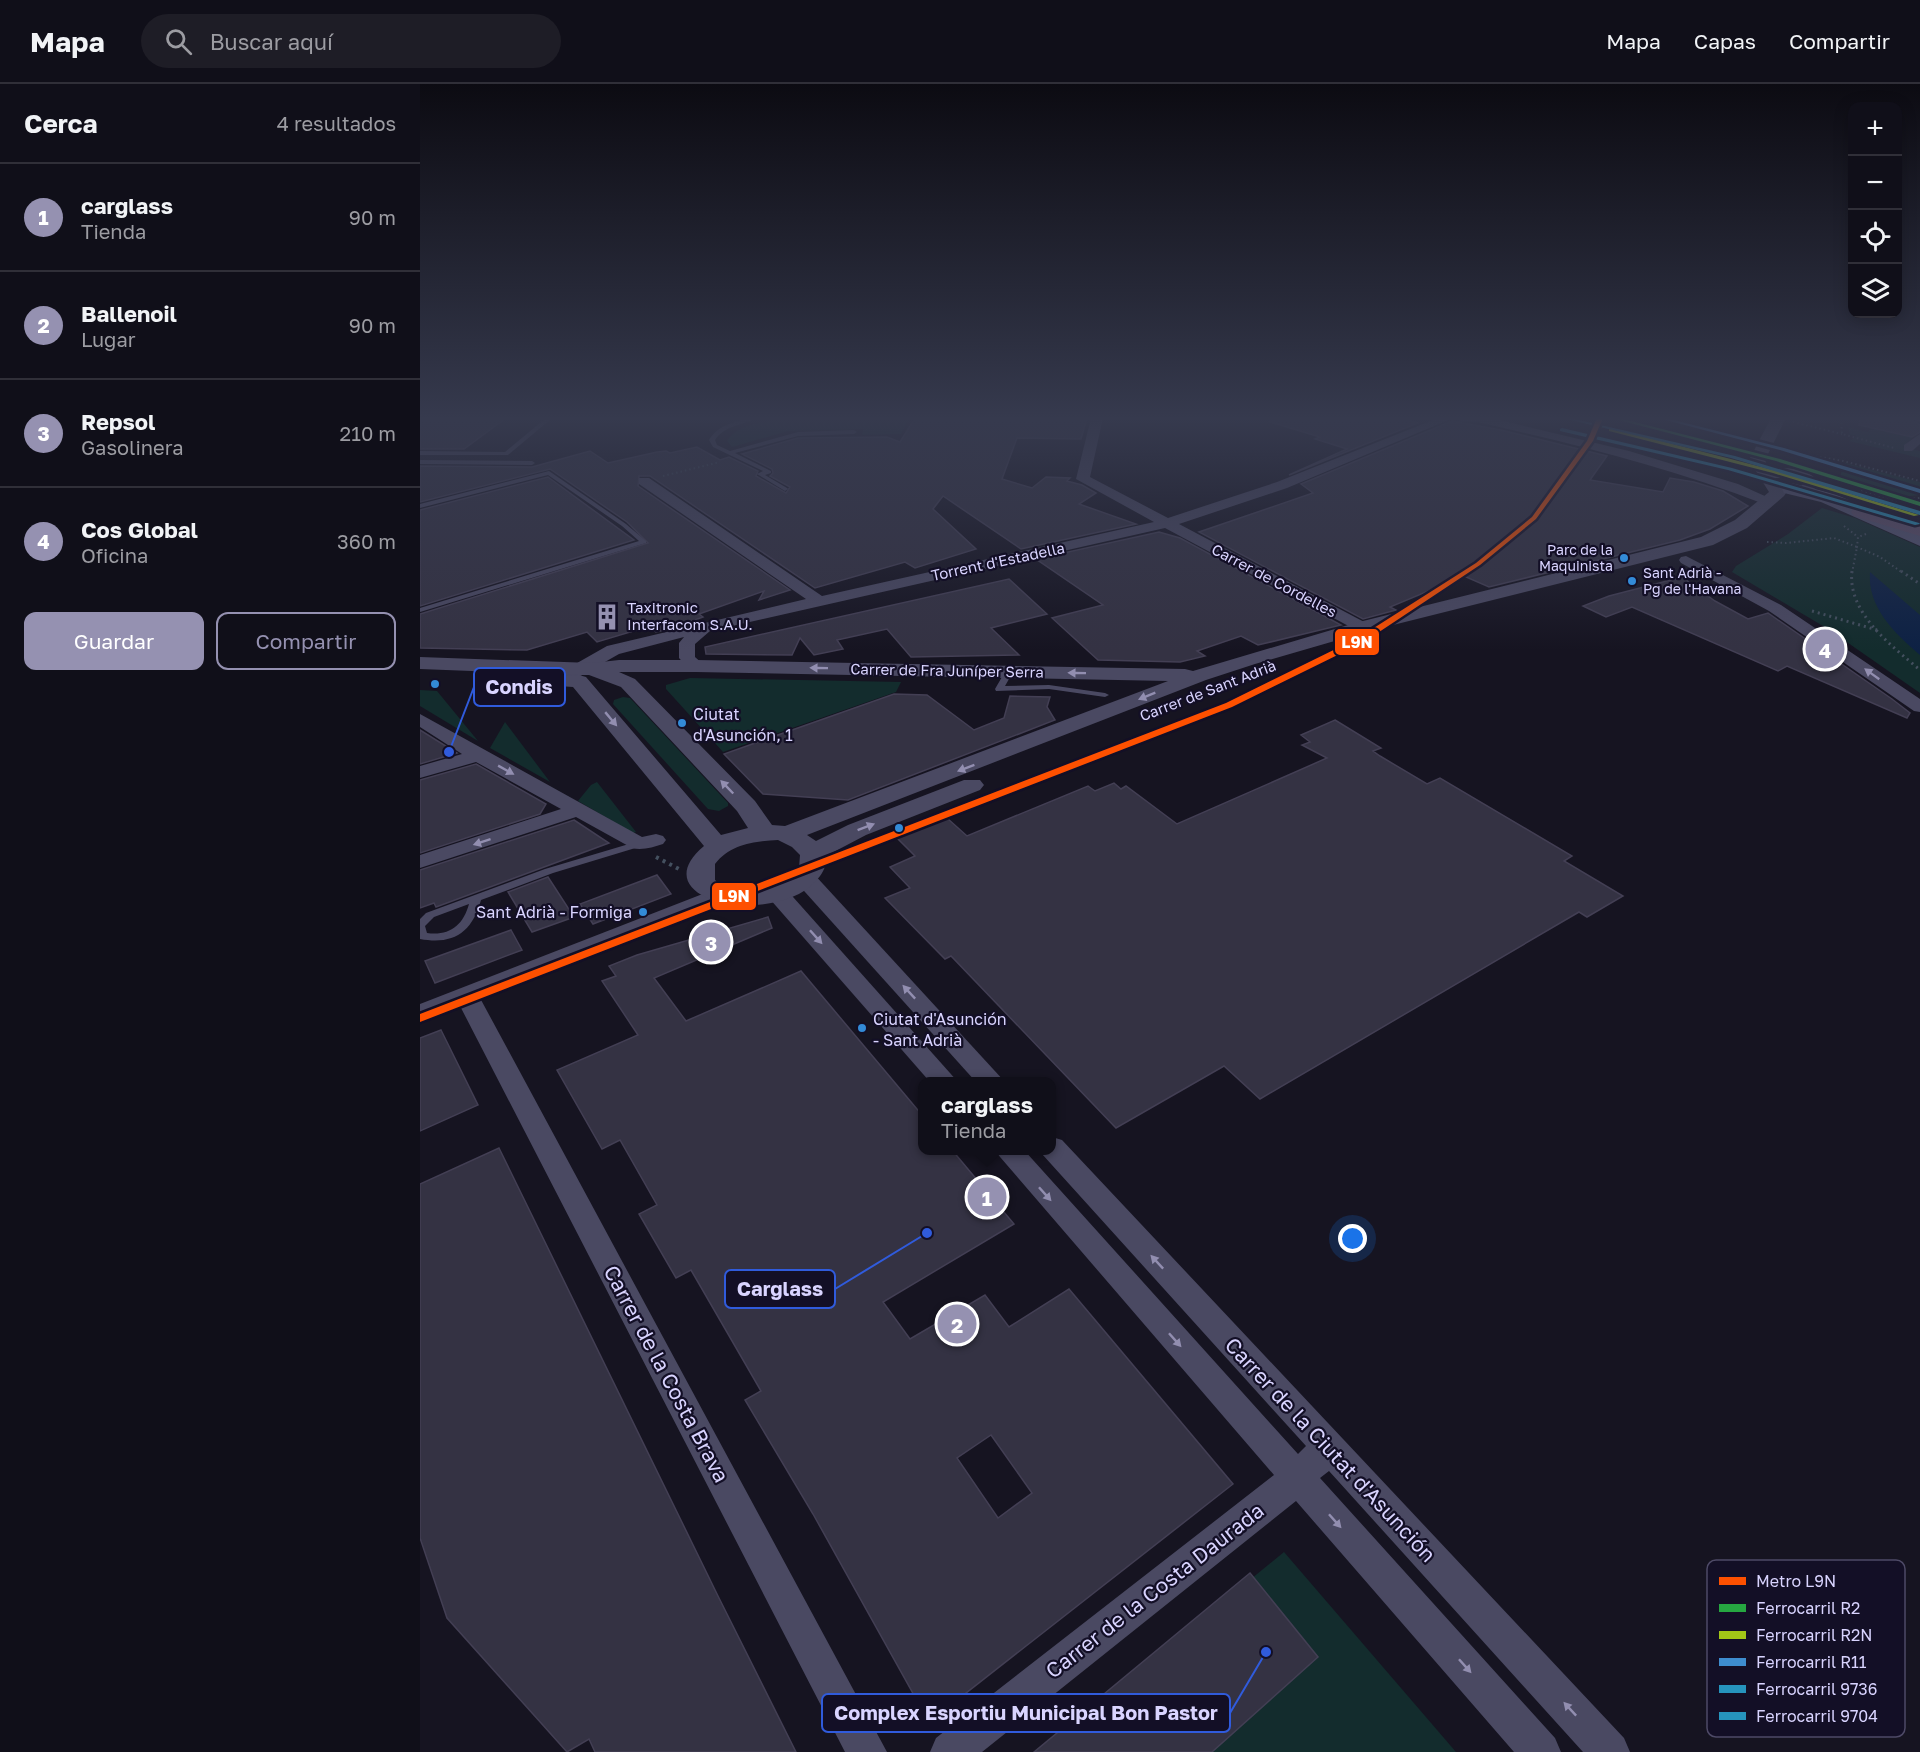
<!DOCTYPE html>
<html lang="es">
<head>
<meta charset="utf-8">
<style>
	:root { --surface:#100f19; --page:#1e1d26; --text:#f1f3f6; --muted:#9c9ca2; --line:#302f38; --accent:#9591b1 }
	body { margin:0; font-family:"Golos Text",sans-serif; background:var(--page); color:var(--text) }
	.controls { position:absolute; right:18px; top:18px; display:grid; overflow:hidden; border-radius:12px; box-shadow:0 3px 15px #0003 }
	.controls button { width:54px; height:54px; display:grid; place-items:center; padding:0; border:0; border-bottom:2px solid var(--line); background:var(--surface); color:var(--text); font:30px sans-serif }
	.you { position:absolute; left:933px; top:1155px; width:21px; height:21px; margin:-15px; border:4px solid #fff; border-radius:50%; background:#1a73e8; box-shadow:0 0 0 9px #1a73e833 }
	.badge { display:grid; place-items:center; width:39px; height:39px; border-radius:50%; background:var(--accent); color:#fff; font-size:20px; font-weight:700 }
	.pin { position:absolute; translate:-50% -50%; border:3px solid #fff; box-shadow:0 2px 6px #0006 }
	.popup { position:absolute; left:498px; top:993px; width:138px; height:78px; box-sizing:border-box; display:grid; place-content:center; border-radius:12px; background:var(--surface); filter:drop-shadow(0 2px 4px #0005); font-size:20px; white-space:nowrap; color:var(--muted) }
	.popup b { font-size:22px; color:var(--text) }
	.popup::after { content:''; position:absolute; left:50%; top:100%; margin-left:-12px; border:12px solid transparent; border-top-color:var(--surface) }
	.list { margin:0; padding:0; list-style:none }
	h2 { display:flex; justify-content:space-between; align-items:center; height:78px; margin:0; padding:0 24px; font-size:26px }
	h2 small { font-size:20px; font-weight:400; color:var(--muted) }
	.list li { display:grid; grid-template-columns:39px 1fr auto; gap:18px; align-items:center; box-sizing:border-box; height:108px; padding:0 24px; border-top:2px solid var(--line) }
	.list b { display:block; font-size:22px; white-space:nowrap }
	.list p { margin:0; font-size:20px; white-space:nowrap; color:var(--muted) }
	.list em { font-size:20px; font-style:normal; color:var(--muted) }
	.actions { display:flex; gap:12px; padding:18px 24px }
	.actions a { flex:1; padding:14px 0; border:2px solid var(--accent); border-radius:12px; text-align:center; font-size:21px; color:var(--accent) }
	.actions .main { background:var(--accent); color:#fff }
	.icon { flex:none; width:33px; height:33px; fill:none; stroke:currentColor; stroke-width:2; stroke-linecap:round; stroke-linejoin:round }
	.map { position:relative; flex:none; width:1500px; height:1668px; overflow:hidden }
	header { display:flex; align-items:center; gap:36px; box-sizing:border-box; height:84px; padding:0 30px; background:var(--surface); border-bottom:2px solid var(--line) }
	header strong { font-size:28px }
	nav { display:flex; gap:33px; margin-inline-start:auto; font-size:21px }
	.search { width:420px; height:54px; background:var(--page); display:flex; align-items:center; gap:15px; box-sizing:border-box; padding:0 21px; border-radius:33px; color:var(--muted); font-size:22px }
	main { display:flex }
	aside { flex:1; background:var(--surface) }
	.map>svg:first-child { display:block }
</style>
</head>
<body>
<header>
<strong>Mapa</strong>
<div class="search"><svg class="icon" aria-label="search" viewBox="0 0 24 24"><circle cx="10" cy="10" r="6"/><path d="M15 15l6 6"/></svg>Buscar aquí</div>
<nav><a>Mapa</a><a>Capas</a><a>Compartir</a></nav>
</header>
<main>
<aside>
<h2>Cerca<small>4 resultados</small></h2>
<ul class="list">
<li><span class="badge">1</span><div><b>carglass</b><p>Tienda</p></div><em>90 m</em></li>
<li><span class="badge">2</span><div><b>Ballenoil</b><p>Lugar</p></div><em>90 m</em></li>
<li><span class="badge">3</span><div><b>Repsol</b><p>Gasolinera</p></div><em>210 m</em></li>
<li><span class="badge">4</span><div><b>Cos Global</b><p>Oficina</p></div><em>360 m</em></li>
</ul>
<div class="actions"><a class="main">Guardar</a><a>Compartir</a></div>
</aside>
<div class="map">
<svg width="1500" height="1668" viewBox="0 0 1500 1668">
	<rect width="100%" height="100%" fill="#161421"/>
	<!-- green -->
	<g fill="#132c2d">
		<path d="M365,334H489L481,350L442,351L443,345L368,347L312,363L307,357C318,339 347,338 365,334Z"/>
		<path d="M1428,343L1447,348L1453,343L1493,353L1483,363L1500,367V374L1429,357L1437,352L1430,351Z"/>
		<path d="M1425,379L1500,398V411L1472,414L1418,397Z"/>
		<path d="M1402,424L1435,434L1500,463V609L1408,545L1312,488L1316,482L1368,450Z"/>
		<path d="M270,594L481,598L476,608L303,668L246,605V601Z"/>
		<path d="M0,606L17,607L58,657L0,622Z"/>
		<path d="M203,613L210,614L308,719V722L299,727L288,725L193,620L194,616Z"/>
		<path d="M85,638L130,698L70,664Z"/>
		<path d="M177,698L216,748L213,749L158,717L171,701Z"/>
		<path d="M864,1468L1036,1668H620Z"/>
	</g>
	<!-- water -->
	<path fill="#0d2144" d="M1450,488L1500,531V571C1475,550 1447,523 1450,488Z"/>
	<!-- building -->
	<g fill="#343243" stroke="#433f54" stroke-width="1.5" fill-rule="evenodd">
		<path d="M0,334H86L44,365H0Z"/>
		<path d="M495,334H667L661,355L597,354L582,395L612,404L626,393L650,394L647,397L662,401L676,409L659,420L716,440L601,465L523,412L513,425L556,465L495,484L485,478L395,504L230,392H219L218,402L370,506L339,516L344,507L279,530L283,533L253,544L236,548L230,542L177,558L167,548L107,566L0,564V530L228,459L207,438L130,385L0,418V382L112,383L170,367L188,379L237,368L246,367L250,369L277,363L300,376L309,373L338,387L336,392L366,409L370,403L350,392L353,389L352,385L322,370L378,354L467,353L480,358Z"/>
		<path d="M851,334H980L998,339L869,391L927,365L895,355L900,353L850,338Z"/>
		<path d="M1440,334H1488L1500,341V348L1492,353L1439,341Z"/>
		<path d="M1032,337L1081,346L1187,372L1170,396L1243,408L1250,394L1274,398L1303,407L1328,422L1290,445L1260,456L1069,503L1044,492L970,523L976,526L943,535L779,448L893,409L881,400Z"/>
		<path d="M128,393L214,456L0,522V426Z"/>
		<path d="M739,448L760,454L921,541L838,561L821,552L777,567L785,572L760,578L678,576L632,534L683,521L616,475Z"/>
		<path d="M1262,493L1295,517L1328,535L1348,529L1472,615L1490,629L1487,634L1367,582L1358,587L1212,523L1186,533L1163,522L1189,512Z"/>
		<path d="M589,495L627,530L571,544L599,571L491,573L467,545L417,556L423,565L394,571L380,554L372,571L286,570L285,563Z"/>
		<path d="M474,610L507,611L554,646L584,634L590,612L630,613L627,623L635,636L428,716L343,710L304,670Z"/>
		<path d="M915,636L961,664L953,667L960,672L1007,700L1020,694L1152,772L1144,777L1203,812L1167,833L1159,828L840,1015L804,982L696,1044L531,872L525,875L465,814L490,804L470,783L495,772L477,754L527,734L547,752L668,702L675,707L694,699L701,705L706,702L757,740L907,674L882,661L890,658L881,651Z"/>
		<path d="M0,646L37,669L0,680Z"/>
		<path d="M56,680L126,720L120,730L0,769V696Z"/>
		<path d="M154,736L189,759L16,823L14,819L0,824V786Z"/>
		<path d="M237,791L251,810L173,840L160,820Z"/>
		<path d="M128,793L154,833L112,848L88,808Z"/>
		<path d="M348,833L352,844L234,894L266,937L381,887L502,1031V1066H532L594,1140L463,1218L490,1255L565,1211L589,1243L649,1205L813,1400L509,1638L393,1430L325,1316L341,1307L271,1186L256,1194L219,1130L237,1121L200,1056L182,1065L137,986L218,951L182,897L196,892L189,882L217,871ZM571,1351L612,1409L578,1434L537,1374Z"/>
		<path d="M91,846L102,866L15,899L5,877Z"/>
		<path d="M21,946L58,1021L0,1047V954Z"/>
		<path d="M79,1064L298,1512L376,1668H175L169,1655L147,1668L27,1534L0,1454V1100Z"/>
		<path d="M830,1489L898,1573L792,1668H614Z"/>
	</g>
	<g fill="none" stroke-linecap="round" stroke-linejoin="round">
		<!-- path-far2 -->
		<g stroke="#44505f" stroke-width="2" stroke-dasharray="1.5 3" stroke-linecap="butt">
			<path d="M1421,334L1422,350L1474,364"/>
			<path d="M1373,338L1422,350"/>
			<path d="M1360,366L1423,377L1500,397"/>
			<path d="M243,392L300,378"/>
			<path d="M1460,395L1470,398"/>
			<path d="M1445,404L1455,408"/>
			<path d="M1441,407L1474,418"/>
			<path d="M1471,417L1500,414"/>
			<path d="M1424,442L1438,453"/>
			<path d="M1446,450L1438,453L1437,463L1460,473L1483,489"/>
			<path d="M1347,458L1366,459L1414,454L1437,463L1432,489"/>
		</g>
		<!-- path-far1 -->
		<g stroke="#44505f" stroke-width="3" stroke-dasharray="2 4" stroke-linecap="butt">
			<path d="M1432,487C1427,529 1472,562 1500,586"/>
			<path d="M1481,487L1500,500"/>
			<path d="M1392,527L1457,546"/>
			<path d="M939,567L942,569"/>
		</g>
		<!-- path -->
		<path stroke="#44505f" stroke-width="4" stroke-dasharray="3 4.5" stroke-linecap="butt" d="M236,773L259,785"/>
		<!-- service -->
		<g fill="#4a4962" fill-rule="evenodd">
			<path d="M126,334L131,335L88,371H0V367L85,368Z"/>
			<path d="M330,334H338C323,341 305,341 295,356L297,361L310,367L378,348L434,346L437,348L434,350L378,352L315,369L351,387V389L345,391L367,404L368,405L365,407L337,390L343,387L293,363L289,356C298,341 314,338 330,334Z"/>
			<path d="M0,376L112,377L115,379L112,381L0,380Z"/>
			<path d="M129,387L206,440L226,457V459L0,528V524L219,457L202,442L128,391L0,424V420Z"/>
			<path d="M586,586H589L593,588L585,602L629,601L685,609L689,611L685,613L629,605L576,607L575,605Z"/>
			<path d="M219,757L224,760L222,762L133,789L61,816C52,849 33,861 0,855V835L6,829L125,785ZM49,820C43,842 29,852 7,849L5,842L14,833Z"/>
		</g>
		<!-- minor -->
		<g fill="#4a4962" fill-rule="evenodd">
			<path d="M671,334H683L670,393L748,434L857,398L1018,334H1033L867,404L759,440L948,540L950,543L948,546H936L745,444L290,547L275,560V573L285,582L276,587L270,586L259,574V559L264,553L199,570L155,595L128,602L119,597L122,593L143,587L187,562L386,515L219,400V394H229L402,512L734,438L656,395Z"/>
			<path d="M1036,334H1071L1209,367L1318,400L1356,417L1349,421L1344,420C1251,384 1155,360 1057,338H1042Z"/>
			<path d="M1491,334H1500V339Z"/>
			<path d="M1500,350V360L1492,367H1484V361Z"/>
			<path d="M1266,472L1361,521L1500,615V628L1494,627L1349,527L1261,479L1259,476L1261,473Z"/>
			<path d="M0,630L222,753L236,750L243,752L246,756L243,760C233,763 222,767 212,764L156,733L0,784V771L141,725L56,678L0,694V682L42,670L0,643Z"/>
			<path d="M384,786L392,788L585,998H556L376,798L373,793L376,788Z"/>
			<path d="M357,802L365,804L538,998H510L349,814L346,809L349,804Z"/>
			<path d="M298,804L306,806L309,811L306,816L60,914L467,1668H425L40,922L0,937V920Z"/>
			<path d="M632,1053L642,1056L1204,1654L1210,1668H1163L909,1387L900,1394L1135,1654L1141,1668H1094L876,1417L562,1668H510L516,1654L854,1391L574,1066H604L878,1370L886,1362L622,1070L620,1066H632Z"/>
		</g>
		<!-- tertiary -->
		<path fill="#4a4962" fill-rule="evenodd" d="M1351,334H1366L1345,376L1349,386C1366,382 1392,384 1400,401L1387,410L1381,408L1379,405L1383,400L1370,394H1355L1366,409L1364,412L1327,444L1293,461L949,547L835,580L786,596L387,751L396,757L428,741L544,696H560L564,701L560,706L446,751L406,772C407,783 402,790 396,797C353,844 219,817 284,762L153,603L123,601L120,597L123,593L158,591L0,585V573L172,579L199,576H276L765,585L773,587L935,539L1281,453L1315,436L1349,408L1329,376ZM199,588H276L748,597L365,742L352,741L335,717L215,595ZM159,591H169L201,603L317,727L328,744L301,751L166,593ZM358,756L372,763L380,771L379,784C361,805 317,816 295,796V780C310,760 335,757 358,756Z"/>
		<!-- secondary -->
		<path fill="#575674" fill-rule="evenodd" d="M1371,399L1415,410L1500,448V462L1401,418L1364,409L1362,405L1364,401Z"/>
		<!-- trunk -->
		<path fill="#62526e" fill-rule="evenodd" d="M1441,422L1500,439V452L1434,432L1431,428L1434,424Z"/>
		<!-- rail-1 casing -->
		<g stroke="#130f26" stroke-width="5">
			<path id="rail-1" d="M1191,334H1199L1360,375L1500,418V422L1356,377Z"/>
		</g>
		<!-- rail-2 casing -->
		<g stroke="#130f26" stroke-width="5">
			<path id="rail-2" d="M1191,344L1357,387L1499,431L1494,432L1353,389L1189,347V345Z"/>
		</g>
		<!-- rail-3 casing -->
		<g stroke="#130f26" stroke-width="5">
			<path id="rail-3" d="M1238,334H1246L1364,364L1500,405V409L1360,366Z"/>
		</g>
		<!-- rail-4 casing -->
		<g stroke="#130f26" stroke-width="5">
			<path id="rail-4" d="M1142,334H1150L1315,372L1500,427V431L1311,374Z"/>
		</g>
		<!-- rail-5 casing -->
		<g stroke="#130f26" stroke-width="5">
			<path id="rail-5" d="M1142,344L1312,384L1499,439L1500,440L1495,441L1308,386L1140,347V345Z"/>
		</g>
		<!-- rail-1 -->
		<use href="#rail-1" fill="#26a741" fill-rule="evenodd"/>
		<!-- rail-2 -->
		<use href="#rail-2" fill="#a2c617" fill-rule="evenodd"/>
		<!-- rail-3 -->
		<use href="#rail-3" fill="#3e8dcf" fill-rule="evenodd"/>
		<!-- rail-4 -->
		<use href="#rail-4" fill="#2694bd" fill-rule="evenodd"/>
		<!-- rail-5 -->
		<use href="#rail-5" fill="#2694bd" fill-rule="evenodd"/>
		<!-- metro-1 casing -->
		<g stroke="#130f26" stroke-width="5">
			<path id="metro-1" d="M1177,334H1183L1173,357L1116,435L1060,481L944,558L812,623L0,938V930L806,619L938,554L1056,479L1112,433L1167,357Z"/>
		</g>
		<!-- metro-1 -->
		<use href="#metro-1" fill="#fe5000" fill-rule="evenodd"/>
	</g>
	<!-- one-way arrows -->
	<defs><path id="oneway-solid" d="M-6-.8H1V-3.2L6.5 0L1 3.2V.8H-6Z" transform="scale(1.5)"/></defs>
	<g fill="#928eb0">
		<use href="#oneway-solid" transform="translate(399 584) rotate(-179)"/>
		<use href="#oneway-solid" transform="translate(657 589) rotate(-179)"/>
		<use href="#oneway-solid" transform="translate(1452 590) rotate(-144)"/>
		<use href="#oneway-solid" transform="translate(727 612) rotate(158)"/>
		<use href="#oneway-solid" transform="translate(191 635) rotate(50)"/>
		<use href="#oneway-solid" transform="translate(546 684) rotate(159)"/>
		<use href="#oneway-solid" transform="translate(86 686) rotate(29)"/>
		<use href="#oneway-solid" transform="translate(307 703) rotate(-134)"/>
		<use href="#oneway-solid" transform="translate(446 743) rotate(-21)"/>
		<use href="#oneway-solid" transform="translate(62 758) rotate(162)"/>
		<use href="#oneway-solid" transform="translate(396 853) rotate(48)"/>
		<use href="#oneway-solid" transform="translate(489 908) rotate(-133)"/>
		<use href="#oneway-solid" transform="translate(625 1110) rotate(48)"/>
		<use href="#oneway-solid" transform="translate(737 1178) rotate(-133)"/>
		<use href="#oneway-solid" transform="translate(755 1256) rotate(48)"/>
		<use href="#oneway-solid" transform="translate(915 1437) rotate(48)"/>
		<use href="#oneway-solid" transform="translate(1045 1582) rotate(48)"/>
		<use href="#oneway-solid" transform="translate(1150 1625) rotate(-133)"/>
	</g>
	<!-- sky -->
	<linearGradient id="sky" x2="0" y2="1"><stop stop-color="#0c0b12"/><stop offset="0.59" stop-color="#363a4e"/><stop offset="1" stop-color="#363a4e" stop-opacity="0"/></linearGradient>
	<rect width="1500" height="567" fill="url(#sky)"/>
	<!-- icons -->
	<defs>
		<g id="building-bare" transform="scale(2.07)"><path d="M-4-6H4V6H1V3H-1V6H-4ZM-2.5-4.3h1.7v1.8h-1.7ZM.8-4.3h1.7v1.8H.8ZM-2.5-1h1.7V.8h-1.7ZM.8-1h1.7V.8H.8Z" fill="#9591b1" stroke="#130f26" stroke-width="2.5" paint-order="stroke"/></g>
	</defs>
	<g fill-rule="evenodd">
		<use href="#building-bare" x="187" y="533"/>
	</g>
	<!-- markers -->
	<g fill="#338bd7" stroke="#130f26" stroke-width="2">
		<circle cx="1204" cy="474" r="5"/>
		<circle cx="1212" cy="497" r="5"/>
		<circle cx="15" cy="600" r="5"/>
		<circle cx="262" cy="639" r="5"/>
		<circle cx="479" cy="744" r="5"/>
		<circle cx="223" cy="828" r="5"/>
		<circle cx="442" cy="944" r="5"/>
	</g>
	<g text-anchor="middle" stroke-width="4.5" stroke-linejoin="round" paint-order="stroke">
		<!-- far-bus labels -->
		<g font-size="14" fill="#d9d4ff" stroke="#130f26" text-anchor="end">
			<text x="1193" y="471">Parc de la<tspan x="1193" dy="16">Maquinista</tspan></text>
			<text x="1223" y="494" text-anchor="start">Sant Adrià -<tspan x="1223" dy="16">Pg de l'Havana</tspan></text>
		</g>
		<!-- far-street labels -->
		<g font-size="15" fill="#d9d4ff" stroke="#130f26">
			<text transform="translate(578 478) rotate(-12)" y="5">Torrent d'Estadella</text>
			<text transform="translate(854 497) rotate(28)" y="5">Carrer de Cordelles</text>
			<text transform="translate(527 587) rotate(1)" y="5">Carrer de Fra Juníper Serra</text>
			<text transform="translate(788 607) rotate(-21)" y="5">Carrer de Sant Adrià</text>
		</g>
		<!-- far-poi labels -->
		<g font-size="15" fill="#d9d4ff" stroke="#130f26" text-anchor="start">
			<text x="207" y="529">Taxitronic<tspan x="207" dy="17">Interfacom S.A.U.</tspan></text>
		</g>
		<!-- bus labels -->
		<g font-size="16" fill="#d9d4ff" stroke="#130f26" text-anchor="start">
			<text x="273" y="636">Ciutat<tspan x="273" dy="21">d'Asunción, 1</tspan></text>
			<text x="212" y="834" text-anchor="end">Sant Adrià - Formiga</text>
			<text x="453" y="941">Ciutat d'Asunción<tspan x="453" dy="21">- Sant Adrià</tspan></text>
		</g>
		<!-- near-street labels -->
		<g font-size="21" fill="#d9d4ff" stroke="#130f26">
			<text transform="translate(246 1290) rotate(62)" y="7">Carrer de la Costa Brava</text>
			<text transform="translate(910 1366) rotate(47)" y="7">Carrer de la Ciutat d'Asunción</text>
			<text transform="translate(735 1507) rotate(-38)" y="7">Carrer de la Costa Daurada</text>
		</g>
	</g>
	<!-- legend -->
	<rect x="1287" y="1476" width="198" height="177" rx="9" fill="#130f26" stroke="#4e4a67" stroke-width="1.5"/>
	<rect x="1299" y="1493" width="27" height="8" fill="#fe5000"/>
	<rect x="1299" y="1520" width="27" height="8" fill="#26a741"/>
	<rect x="1299" y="1547" width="27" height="8" fill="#a2c617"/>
	<rect x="1299" y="1574" width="27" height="8" fill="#3e8dcf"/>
	<rect x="1299" y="1601" width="27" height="8" fill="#2694bd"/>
	<rect x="1299" y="1628" width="27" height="8" fill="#2694bd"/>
	<g font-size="16" fill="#d9d4ff">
		<text x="1336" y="1503">Metro L9N</text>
		<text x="1336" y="1530">Ferrocarril R2</text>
		<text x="1336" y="1557">Ferrocarril R2N</text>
		<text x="1336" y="1584">Ferrocarril R11</text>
		<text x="1336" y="1611">Ferrocarril 9736</text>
		<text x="1336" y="1638">Ferrocarril 9704</text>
	</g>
	<!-- callouts -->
	<path fill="none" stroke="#305bdc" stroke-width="2" d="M29 668L54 603M507 1149L415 1205M846 1568L810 1629"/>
	<g fill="#305bdc" stroke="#130f26" stroke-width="2">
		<circle cx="29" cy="668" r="6"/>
		<circle cx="507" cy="1149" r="6"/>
		<circle cx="846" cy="1568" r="6"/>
	</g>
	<g fill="#130f26" stroke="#305bdc" stroke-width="2">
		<rect x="54" y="584" width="91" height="38" rx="6"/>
		<rect x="305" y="1186" width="110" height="38" rx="6"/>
		<rect x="402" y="1610" width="408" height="38" rx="6"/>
	</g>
	<g font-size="20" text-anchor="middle" font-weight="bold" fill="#d9d4ff">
		<text x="99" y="610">Condis</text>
		<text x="360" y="1212">Carglass</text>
		<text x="606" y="1636">Complex Esportiu Municipal Bon Pastor</text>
	</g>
	<g stroke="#130f26" stroke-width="2">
		<rect x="914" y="544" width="46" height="28" rx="6" fill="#fe5000"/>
		<rect x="291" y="798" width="46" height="29" rx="6" fill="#fe5000"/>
	</g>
	<g font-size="16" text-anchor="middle" font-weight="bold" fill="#fff">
		<text x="937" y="564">L9N</text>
		<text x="314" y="818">L9N</text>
	</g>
</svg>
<div class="controls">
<button>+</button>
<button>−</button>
<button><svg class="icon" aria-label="locate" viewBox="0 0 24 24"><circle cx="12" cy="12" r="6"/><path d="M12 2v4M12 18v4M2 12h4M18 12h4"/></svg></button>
<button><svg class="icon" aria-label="layers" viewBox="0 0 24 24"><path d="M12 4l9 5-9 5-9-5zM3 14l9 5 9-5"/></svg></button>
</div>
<div class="you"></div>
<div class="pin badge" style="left:567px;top:1113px">1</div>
<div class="popup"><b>carglass</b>Tienda</div>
<div class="pin badge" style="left:537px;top:1240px">2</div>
<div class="pin badge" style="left:291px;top:858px">3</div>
<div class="pin badge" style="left:1405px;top:565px">4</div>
</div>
</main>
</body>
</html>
